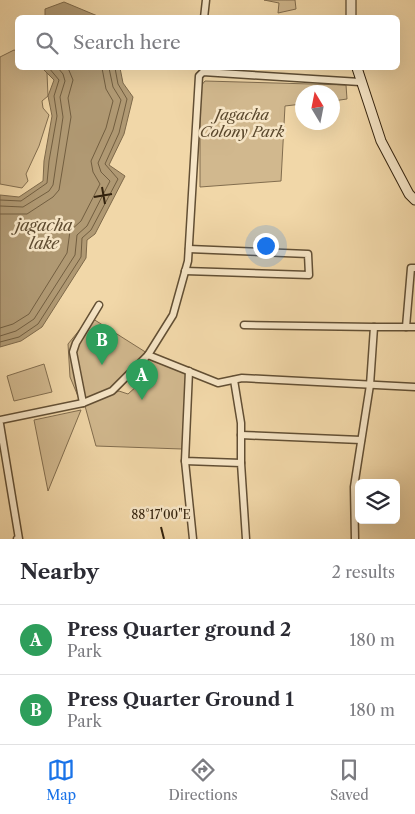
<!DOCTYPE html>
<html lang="en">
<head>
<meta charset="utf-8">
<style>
	:root { --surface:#fff; --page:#f7f7f7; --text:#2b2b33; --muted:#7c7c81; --line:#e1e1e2; --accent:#1a73e8 }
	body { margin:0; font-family:"Libre Caslon Text",serif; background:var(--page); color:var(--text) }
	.controls { position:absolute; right:15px; bottom:15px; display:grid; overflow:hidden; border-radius:8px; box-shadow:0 5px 20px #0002 }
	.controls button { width:45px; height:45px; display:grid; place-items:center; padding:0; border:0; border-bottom:1px solid var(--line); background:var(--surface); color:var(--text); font:25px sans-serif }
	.compass { position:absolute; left:295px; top:85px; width:45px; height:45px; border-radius:50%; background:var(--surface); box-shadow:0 5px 20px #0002; rotate:350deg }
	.you { position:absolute; left:265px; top:245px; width:18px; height:18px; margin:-12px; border:4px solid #fff; border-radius:50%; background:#1a73e8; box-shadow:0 0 0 8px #1a73e833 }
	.badge { display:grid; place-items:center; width:32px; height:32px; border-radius:50%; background:var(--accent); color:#fff; font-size:16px; font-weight:700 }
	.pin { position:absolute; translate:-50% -41px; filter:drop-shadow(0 1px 2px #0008) }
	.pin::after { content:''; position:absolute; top:26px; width:18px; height:15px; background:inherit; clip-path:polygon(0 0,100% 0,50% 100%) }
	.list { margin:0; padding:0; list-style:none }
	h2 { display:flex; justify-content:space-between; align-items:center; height:65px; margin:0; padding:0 20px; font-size:21px }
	h2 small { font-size:16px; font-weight:400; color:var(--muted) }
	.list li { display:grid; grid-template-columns:32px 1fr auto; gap:15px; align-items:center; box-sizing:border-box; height:70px; padding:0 20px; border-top:1px solid var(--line) }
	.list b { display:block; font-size:19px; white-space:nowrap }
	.list p { margin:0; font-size:16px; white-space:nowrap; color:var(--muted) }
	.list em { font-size:16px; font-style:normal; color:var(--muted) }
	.icon { flex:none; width:28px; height:28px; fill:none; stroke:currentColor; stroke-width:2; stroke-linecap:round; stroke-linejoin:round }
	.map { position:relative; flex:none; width:415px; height:539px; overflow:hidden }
	.search { position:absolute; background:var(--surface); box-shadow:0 5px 20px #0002; left:15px; right:15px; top:15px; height:55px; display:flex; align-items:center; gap:12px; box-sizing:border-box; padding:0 18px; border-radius:8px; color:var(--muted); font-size:19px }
	.sheet { height:205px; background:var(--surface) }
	nav { display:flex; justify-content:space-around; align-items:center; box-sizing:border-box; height:70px; border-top:1px solid var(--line); background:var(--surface); font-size:14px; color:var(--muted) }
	nav a { display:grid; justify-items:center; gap:2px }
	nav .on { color:var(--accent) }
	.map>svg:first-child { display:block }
</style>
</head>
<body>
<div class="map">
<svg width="415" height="539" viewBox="0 0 415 539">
	<rect width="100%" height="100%" fill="#f1d7a8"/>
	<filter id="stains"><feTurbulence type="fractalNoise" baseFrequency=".004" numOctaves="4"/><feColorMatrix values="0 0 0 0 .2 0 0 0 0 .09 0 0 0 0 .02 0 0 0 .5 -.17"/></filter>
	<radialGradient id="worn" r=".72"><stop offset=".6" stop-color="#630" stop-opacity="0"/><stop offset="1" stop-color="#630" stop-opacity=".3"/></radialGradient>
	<!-- green -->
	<g fill="#d1b88e" stroke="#826d4e">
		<path d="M264,0H295L296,9L278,13L279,3Z"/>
		<path d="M14,50L17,51L18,68H44L47,73L48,96L42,101L43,108L49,115L39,146L26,174L28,181L22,188L0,184V57Z"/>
		<path d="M205,81L346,85L347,99L333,101L332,92H302V104L285,106L281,181L200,187V87Z"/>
		<path d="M90,317L147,353L110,390L80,401L70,377L68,344Z"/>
		<path d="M149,359L186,374L182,449L96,446L85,406L119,391L128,394L147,377L145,365Z"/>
		<path d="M44,364L52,392L14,401L7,376Z"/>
		<path d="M81,410L48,491L34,420Z"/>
	</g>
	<!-- water -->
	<g fill="#b09973" stroke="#7e694a">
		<path d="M64,2L100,17H45V9Z"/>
		<path d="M42,68H120L123,83L133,97L124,134L109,165L125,176L95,234L87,240L86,258L42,327L21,341L0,347V195L19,197L43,181L44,161L52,116L48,96L54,80Z"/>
	</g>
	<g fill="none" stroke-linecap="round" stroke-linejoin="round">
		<!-- shore -->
		<g stroke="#725e40" stroke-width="1">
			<path d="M0,200L21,201L47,183L49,161L57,116L54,96L59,80L49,68"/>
			<path d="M0,206L23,207L49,191L53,185L63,117L60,97L65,81L63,74L58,68"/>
			<path d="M0,214H27L53,197L59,190L71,117L68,98L73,80L68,68"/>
			<path d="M0,328L13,324L29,314L67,253L70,231L81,221L100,184L93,172L91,161L106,128L113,101L106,89L102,68"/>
			<path d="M0,336L16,331L34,319L75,255L77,235L87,226L110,181L101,172L98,163L113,130L121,100L113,87L109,68"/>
			<path d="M0,342L19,337L38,324L81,257L82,238L91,230L118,179L105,164L119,133L127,99L118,84L115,68"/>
		</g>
		<!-- minor casing -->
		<g stroke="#624f34" stroke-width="9">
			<g id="minor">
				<path d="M204,18L206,0"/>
				<path d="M185,271L309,275L308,254L189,249"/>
				<path d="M244,325L374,327"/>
				<path d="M406,327L411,268H415"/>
				<path d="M148,355L218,383L242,378L415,387"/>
				<path d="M189,371L185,461L241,463L246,539"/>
				<path d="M234,380L241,423V463"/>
				<path d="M83,403L73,352L76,343L99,305"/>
				<path d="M0,420L83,403L112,391L148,355L173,315L188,261L199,76L203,72L360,82"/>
				<path d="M0,424L19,539H17"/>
				<path d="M241,435L361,440"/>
				<path d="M185,461L193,539"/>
				<path d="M355,539L354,487L370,385L374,327H415"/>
			</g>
		</g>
		<!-- secondary casing -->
		<g stroke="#33220d" stroke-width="11">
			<g id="secondary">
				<path d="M351,0V18"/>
				<path d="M357,68L381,141L409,194L415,200"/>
			</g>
		</g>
		<!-- minor -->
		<use href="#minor" stroke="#f6e5c6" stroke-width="6"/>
		<!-- secondary -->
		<use href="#secondary" stroke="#f6e5c6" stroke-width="9"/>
	</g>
	<!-- ticks -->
	<path fill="none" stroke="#33220d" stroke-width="2" d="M102,187L105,204M94,197L112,194M161,527L164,539"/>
	<g text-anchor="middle" stroke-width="5" stroke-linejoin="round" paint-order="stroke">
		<!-- park labels -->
		<g font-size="15" font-style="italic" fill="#5a482d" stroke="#f6e5c6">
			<text x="242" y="120">Jagacha<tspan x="242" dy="17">Colony Park</tspan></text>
		</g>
		<!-- water labels -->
		<g font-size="16" font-style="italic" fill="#5f4c31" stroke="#f6e5c6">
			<text x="44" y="231">jagacha<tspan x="44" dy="18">lake</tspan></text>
		</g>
	</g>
	<g font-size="12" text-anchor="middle" fill="#33220d" stroke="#f6e5c6" stroke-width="5" stroke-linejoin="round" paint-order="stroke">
		<text x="161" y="519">88°17'00"E</text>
	</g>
	<rect width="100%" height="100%" filter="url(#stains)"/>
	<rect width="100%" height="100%" fill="url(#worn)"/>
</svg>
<div class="controls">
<button><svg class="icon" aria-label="layers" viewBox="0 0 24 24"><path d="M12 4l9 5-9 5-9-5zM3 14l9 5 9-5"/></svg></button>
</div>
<svg class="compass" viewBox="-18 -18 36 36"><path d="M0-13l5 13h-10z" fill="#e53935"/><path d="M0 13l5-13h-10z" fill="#7c7c81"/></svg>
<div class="you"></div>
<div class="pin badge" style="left:142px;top:400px;background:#2e9e5b">A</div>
<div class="pin badge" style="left:102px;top:365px;background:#2e9e5b">B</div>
<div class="search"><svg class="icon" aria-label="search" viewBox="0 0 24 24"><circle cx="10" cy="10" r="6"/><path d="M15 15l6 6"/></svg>Search here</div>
</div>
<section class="sheet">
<h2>Nearby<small>2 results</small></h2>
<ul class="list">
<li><span class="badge" style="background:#2e9e5b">A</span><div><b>Press Quarter ground 2</b><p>Park</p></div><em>180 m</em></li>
<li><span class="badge" style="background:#2e9e5b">B</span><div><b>Press Quarter Ground 1</b><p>Park</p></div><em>180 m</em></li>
</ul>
</section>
<nav>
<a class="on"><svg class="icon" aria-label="map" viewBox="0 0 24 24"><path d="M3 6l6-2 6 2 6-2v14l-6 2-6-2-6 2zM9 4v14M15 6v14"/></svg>Map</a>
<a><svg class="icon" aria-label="directions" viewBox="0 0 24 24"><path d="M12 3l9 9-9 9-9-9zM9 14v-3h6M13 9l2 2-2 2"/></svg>Directions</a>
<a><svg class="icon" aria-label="saved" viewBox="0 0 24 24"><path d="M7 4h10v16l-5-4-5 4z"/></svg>Saved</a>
</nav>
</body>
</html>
